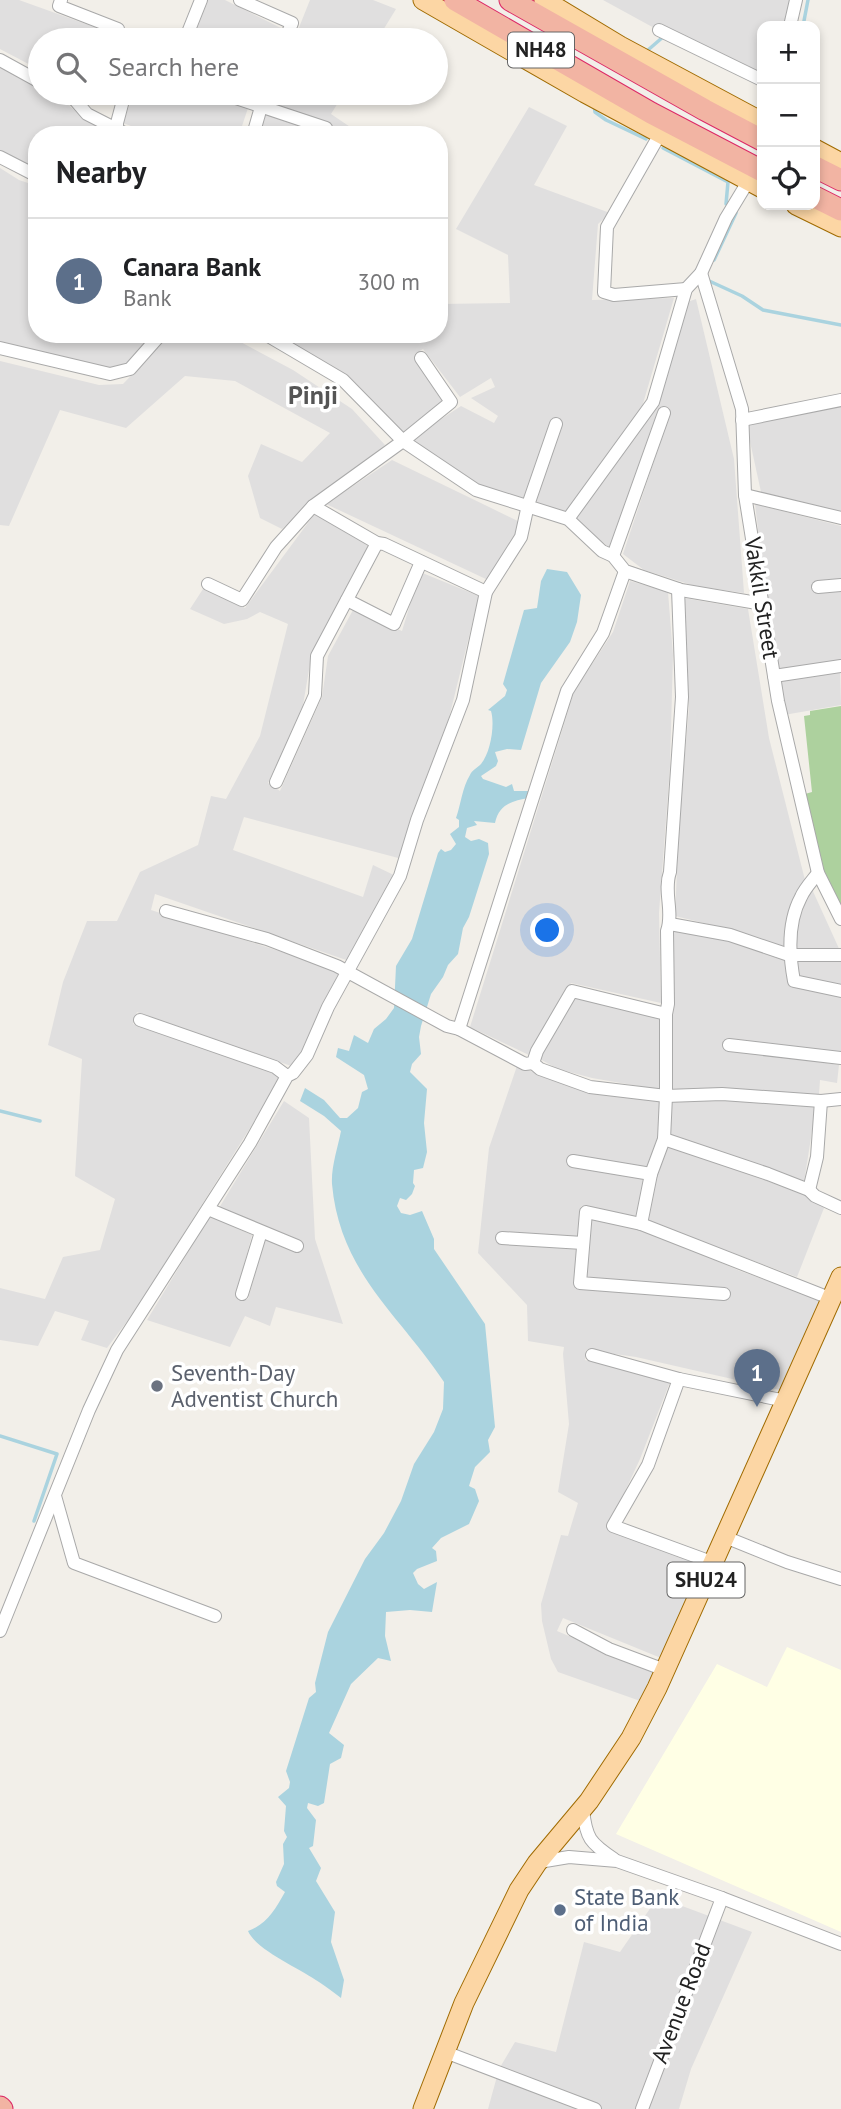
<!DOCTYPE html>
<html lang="en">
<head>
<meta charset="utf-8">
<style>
	:root { --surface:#fff; --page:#f6f6f6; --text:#202124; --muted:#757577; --line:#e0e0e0; --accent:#d40000 }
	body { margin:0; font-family:"PT Sans",sans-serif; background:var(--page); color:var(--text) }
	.controls { position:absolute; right:21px; top:21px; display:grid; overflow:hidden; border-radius:14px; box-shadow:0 4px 10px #0003 }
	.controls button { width:63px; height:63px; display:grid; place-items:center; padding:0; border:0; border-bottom:2px solid var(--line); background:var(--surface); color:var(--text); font:35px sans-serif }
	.you { position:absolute; left:548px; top:931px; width:24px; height:24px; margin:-18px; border:5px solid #fff; border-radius:50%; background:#1a73e8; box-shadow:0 0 0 10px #1a73e833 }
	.badge { display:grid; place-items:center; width:46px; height:46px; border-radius:50%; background:var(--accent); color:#fff; font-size:23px; font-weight:700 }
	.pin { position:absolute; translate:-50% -58px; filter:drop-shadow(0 2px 4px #0008) }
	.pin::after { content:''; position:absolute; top:37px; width:24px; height:21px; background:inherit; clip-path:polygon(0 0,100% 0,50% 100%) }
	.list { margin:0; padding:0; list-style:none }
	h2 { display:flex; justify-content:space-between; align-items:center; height:91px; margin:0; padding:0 28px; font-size:30px }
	h2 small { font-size:23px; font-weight:400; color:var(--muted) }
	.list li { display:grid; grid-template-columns:46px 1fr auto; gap:21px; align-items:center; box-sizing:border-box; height:126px; padding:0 28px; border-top:2px solid var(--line) }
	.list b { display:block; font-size:26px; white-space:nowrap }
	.list p { margin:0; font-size:23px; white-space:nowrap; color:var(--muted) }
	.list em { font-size:23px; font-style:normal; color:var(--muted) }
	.icon { flex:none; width:38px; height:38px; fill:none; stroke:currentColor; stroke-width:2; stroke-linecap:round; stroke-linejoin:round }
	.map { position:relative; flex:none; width:841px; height:2109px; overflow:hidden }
	.search { position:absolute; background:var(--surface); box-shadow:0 4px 10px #0003; left:28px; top:28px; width:420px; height:77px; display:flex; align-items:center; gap:18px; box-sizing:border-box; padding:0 24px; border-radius:38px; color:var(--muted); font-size:26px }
	.panel { position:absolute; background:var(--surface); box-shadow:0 4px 10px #0003; left:28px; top:126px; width:420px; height:217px; border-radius:28px }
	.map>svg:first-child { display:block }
</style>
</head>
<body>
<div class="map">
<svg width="841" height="2109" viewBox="0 0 841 2109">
	<rect width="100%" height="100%" fill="#f2efe9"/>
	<!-- residential -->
	<g fill="#e0dfdf">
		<path d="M0,0H19L111,33L107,40H40V70L0,49Z"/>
		<path d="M203,0H225L283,29L278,40H190Z"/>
		<path d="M310,0H373L396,9L377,40H294Z"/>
		<path d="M603,0H791L786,26H762V87Z"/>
		<path d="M0,66L40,88V93H48L66,103L80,115L112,135H37V172L0,152Z"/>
		<path d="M134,93H209L248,108L239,135H155L123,123Z"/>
		<path d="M273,93H344L331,114L362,135H328L332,125L269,103Z"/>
		<path d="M529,107L567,126L534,185L610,213L598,224L592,300L674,298L642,407L566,515L478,487L408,441L461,406L494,423L498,416L471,398L495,387L491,378L460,397L423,349L415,354L446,401L403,437L345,376L272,334H439V304L510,303L508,255L456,229Z"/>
		<path d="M264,114L327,135H259Z"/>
		<path d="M0,168L19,180L37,186V334H154L126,365L109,370L0,344Z"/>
		<path d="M696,299L734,459L744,593L695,586L644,570L623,554L670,413L610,548L573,518L656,409L687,302Z"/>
		<path d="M171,334H219L235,339L293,370L352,409L385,445L282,529L260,518L248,476L261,444L302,462L330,433L235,381L185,376L126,428L60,410L9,526L0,525V361L99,385L123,384Z"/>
		<path d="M841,404V514L761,492L746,423Z"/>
		<path d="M392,460L522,523L518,537L488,580L326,504Z"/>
		<path d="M755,504L841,526V580L813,583L816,591L841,589V661L775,672Z"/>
		<path d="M316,512L368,546L311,658L302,711L268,783L280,791L322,697L328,656L353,610L402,631L420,572L479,596L448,722L402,859L244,817L233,850L363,897L373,865L398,877L352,962L155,894L151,910L335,969L344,975L294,1067L137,1012L133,1024L273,1072L282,1077L137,1308L107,1348L81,1340L89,1321L55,1311L38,1346L0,1340V1288L45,1299L63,1257L100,1250L115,1199L75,1176L82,1059L48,1045L63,982L87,921H117L140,872L198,845L211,796L226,799L260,736L288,624L260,612L247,619L224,624L190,609L203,589L245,608Z"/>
		<path d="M630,581L668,592L673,655L670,767L659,913L661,1003L571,983L529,1055L470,1027L574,692L613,632Z"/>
		<path d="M684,598L748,609L769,738L805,880L794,903L784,947L732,930L675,916L679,823L689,708Z"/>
		<path d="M840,668L841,705L784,715L776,676Z"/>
		<path d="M811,887L841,953L793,951L800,912Z"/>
		<path d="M674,928L729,937L786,959L790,985L841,996V1055L727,1048L839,1065L837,1083L820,1080L819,1094L671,1089V1015L674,1004L671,934Z"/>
		<path d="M841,957V987L797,975L794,958Z"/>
		<path d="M574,994L662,1017L661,1090L592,1078L558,1069L538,1058Z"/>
		<path d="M517,1066L590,1092L662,1100L659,1140L646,1178L637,1218L581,1206L578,1237L500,1232L498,1241L578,1249L576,1288L728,1298L583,1278L589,1216L639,1227L740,1271L820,1299L780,1390L636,1357L586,1350L585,1360L670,1382L640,1459L608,1528L701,1565L661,1658L563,1618L557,1631L657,1673L646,1703L558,1672L551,1659L542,1621L541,1604L561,1535L568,1536L578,1503L558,1492L569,1424L563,1354L564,1347L528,1341L527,1305L478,1253L489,1148Z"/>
		<path d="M719,1099L816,1106L804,1182L669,1136L672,1101Z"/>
		<path d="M284,1101L309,1118L315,1239L343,1324L276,1307L270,1326L245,1316L230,1347L147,1320L210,1216L252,1235L236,1296L248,1299L265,1240L301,1251V1243L219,1208Z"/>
		<path d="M667,1145L804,1194L824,1208L797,1277L645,1220L656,1175Z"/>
		<path d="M658,1897L752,1932L691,2069L679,2109H488L499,2069L515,2042L556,2052L584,1942L620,1952Z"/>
	</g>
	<!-- education -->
	<path fill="#ffffe5" d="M787,1647L841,1670V1932L616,1834L717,1664L767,1687Z"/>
	<!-- forest -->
	<path fill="#add19e" d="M841,706V913L816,856L805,794L812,792L804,716L810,715V711Z"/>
	<!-- water -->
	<path fill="#aad3df" d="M547,569L567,572L581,595L577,622L570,642L541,683L521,750L507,749L495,752L498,761L496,766L481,776L483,779L506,787L512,784L514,791H529V798C512,801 499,804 495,823L474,821L477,825L467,828L465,837L471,841L479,839L488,843L489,854L469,917L463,928L458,954L448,965L443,977L431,994L421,1026L419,1037L421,1054L412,1064L410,1072L427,1089L424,1123L427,1152L423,1168L414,1170L413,1183L415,1186L412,1194L406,1200L400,1198L397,1206L401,1213L410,1215L422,1211L434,1239V1249L485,1324L495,1427L488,1440L490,1452L475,1467L469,1486L475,1489L479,1501L469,1524L441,1538L432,1548L436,1551L437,1561L417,1569L413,1573L418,1584L424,1589L437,1582L432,1612L410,1610L386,1612L385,1636L391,1661L378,1658L351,1684L329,1733L344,1745L341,1758L330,1764L324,1803L318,1806L308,1803L307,1808L316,1820L313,1846L309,1848L321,1868L316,1881L335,1912L331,1942L344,1980L341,1998C334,1993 327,1987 319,1982C301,1969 256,1950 248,1931C267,1924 275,1910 285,1892L277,1886L276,1882L284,1864L283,1844L287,1837L284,1831L286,1806L278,1797L289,1788L290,1782L286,1771L309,1698L316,1692L315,1683L328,1632L365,1559L384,1533L401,1501L414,1464L434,1432L443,1409L444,1382C399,1314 340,1273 332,1184C331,1167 338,1147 341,1131L324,1116L300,1101L305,1088L324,1100L340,1118H347L358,1108L362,1092L368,1089L364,1075L336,1057L338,1048L349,1051L354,1035L368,1043L374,1029L386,1019L394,1008L396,966L412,939L438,853L441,849L445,852L451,850L456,844L450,834L459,827V820L456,818C461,804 462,788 470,775C472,770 477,768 481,764C491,752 495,724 491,711L488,710L505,696L507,690L503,684L524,610L537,608L541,581Z"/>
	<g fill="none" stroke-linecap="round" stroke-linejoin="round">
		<!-- stream -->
		<g stroke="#aad3df" stroke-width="3.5">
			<path d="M803,26L808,0"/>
			<path d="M648,50L663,37L665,38"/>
			<path d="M594,106L595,112L606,120L646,139"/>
			<path d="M663,148L728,182L726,204"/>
			<path d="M714,260L736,213"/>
			<path d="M707,280L742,296L763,310L841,325"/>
			<path d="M0,1111L40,1121"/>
			<path d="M0,1436L57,1454L34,1521"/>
		</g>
		<!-- minor casing -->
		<g stroke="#a9a9a9" stroke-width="14">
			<g id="minor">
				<path d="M61,0L59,6L118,29L112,40"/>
				<path d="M240,0L292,23L285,40"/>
				<path d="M790,26L796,0"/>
				<path d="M659,30L762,80"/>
				<path d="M185,40L201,0"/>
				<path d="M0,60L40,82"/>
				<path d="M62,93L75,100L87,114L128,135"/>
				<path d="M221,93L326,128"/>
				<path d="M117,134V123L125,93"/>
				<path d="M660,134L607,227L604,292L614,295L686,289"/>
				<path d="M253,135L265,93"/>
				<path d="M0,157L37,176"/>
				<path d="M701,273L742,409L745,495L778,701L818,873L841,919"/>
				<path d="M265,334L343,380L403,441L476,490L568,519L602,551L613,556L625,571L681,590L763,604"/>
				<path d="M0,348L110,374L130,369L161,334"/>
				<path d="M742,420L841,400"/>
				<path d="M745,495L841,518"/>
				<path d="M313,506L377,543L384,544L486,592"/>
				<path d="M568,519L653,402L686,289L701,273L726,218L752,175"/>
				<path d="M613,556L664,413"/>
				<path d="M208,584L242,600L276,547L313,506L403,441L451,402L421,358"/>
				<path d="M818,587L841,585"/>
				<path d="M347,600L394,624L421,562"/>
				<path d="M774,676L841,666"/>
				<path d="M276,782L315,695L317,656L377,543"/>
				<path d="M818,873C812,881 805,888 801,897C788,921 789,954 794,981L841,991"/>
				<path d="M166,911L267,939L337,966L447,1026L459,1029L525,1064L533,1063L537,1051L572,991L666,1014"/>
				<path d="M670,924L730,935L789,955H841"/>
				<path d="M140,1020L275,1067L287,1076"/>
				<path d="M459,1029L567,691L603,633L625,571"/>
				<path d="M729,1045L841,1058"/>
				<path d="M533,1063L540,1069L590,1087L666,1096L722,1094L821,1101L841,1099"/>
				<path d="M664,1139L768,1174L809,1190L815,1196L841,1208"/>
				<path d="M573,1161L651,1174"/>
				<path d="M809,1190L817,1157L821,1101"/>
				<path d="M208,1209L297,1246"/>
				<path d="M641,1224L651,1174L664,1139L666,1096V1014L668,1004L667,931C674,912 663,891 670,872L682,697L678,589"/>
				<path d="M502,1238L583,1243"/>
				<path d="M242,1294L261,1232"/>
				<path d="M724,1294L580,1283L586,1212L641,1224L832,1299"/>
				<path d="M592,1355L679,1379L786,1401"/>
				<path d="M679,1379L648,1465L613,1526L714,1563"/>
				<path d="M55,1496L74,1563L215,1616"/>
				<path d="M725,1537L787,1562L841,1579"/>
				<path d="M573,1630L609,1649L665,1670"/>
				<path d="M0,1631L89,1410L117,1350L250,1143L287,1076L293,1073L307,1055L328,1007L400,876L417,820L463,700L486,592L521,537L528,505L556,424"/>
				<path d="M583,1810C586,1838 590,1843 614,1859"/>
				<path d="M539,1862L569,1857L617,1861L722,1898L841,1944"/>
				<path d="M445,2052L595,2109"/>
				<path d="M642,2109L722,1898"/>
			</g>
		</g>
		<!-- primary casing -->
		<g stroke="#a06b00" stroke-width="21">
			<g id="primary">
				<path d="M423,0L585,93L762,188"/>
				<path d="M544,0L620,46L762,122"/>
				<path d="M815,149L841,163"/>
				<path d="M796,205L841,227"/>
				<path d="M423,2109L464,2003L519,1890L537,1863L589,1801L631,1738L657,1688L841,1277"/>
			</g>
		</g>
		<!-- trunk casing -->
		<g stroke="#dc2a67" stroke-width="23">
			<g id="trunk">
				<path d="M455,0L651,113L762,171"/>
				<path d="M510,0L705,110L762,140"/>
				<path d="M815,167L841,180"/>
				<path d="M815,197L841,210"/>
				<path d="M0,2107L2,2109"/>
			</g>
		</g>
		<!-- minor -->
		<use href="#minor" stroke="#fff" stroke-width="12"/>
		<!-- primary -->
		<use href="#primary" stroke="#fcd6a4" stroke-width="19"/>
		<!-- trunk -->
		<use href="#trunk" stroke="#f2b4a3" stroke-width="21"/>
	</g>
	<!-- markers -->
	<circle fill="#6b7280" stroke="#fff" stroke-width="2.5" cx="157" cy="1386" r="7"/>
	<circle fill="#5c6f8a" stroke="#fff" stroke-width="2.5" cx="560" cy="1910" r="7"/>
	<g text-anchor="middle" stroke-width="7" stroke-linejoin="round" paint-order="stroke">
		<!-- shield labels -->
		<g fill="#fff" stroke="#646464" stroke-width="2">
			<rect x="508" y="32.5" width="66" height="35" rx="5"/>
			<rect x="667.5" y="1562.5" width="77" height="35" rx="5"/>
		</g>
		<g font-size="21" font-weight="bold" fill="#222">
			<text x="541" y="57">NH48</text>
			<text x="706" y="1587">SHU24</text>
		</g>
		<!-- street labels -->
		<g font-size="23" fill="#222" stroke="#fff">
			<text transform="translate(762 598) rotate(81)" y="8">Vakkil Street</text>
			<text transform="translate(681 2003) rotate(-69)" y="8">Avenue Road</text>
		</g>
		<!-- worship labels -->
		<g font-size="23" fill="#5b616d" stroke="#fff" text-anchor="start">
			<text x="171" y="1381">Seventh-Day<tspan x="171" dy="26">Adventist Church</tspan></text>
		</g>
		<!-- service labels -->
		<g font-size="23" fill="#4e5e75" stroke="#fff" text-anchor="start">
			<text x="574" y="1905">State Bank<tspan x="574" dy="26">of India</tspan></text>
		</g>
		<!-- quarter labels -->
		<g font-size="26" font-weight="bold" fill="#555" stroke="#fff">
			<text x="313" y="404">Pinji</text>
		</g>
	</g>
</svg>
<div class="controls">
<button>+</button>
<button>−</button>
<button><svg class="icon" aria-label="locate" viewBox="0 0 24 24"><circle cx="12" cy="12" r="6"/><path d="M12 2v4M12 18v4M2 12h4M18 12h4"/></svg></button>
</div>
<div class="you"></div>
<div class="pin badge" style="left:757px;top:1407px;background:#5c6f8a">1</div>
<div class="search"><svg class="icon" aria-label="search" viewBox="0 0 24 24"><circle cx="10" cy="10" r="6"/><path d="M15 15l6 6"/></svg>Search here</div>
<section class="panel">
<h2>Nearby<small></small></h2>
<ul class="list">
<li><span class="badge" style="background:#5c6f8a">1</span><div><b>Canara Bank</b><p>Bank</p></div><em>300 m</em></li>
</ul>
</section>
</div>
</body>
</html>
